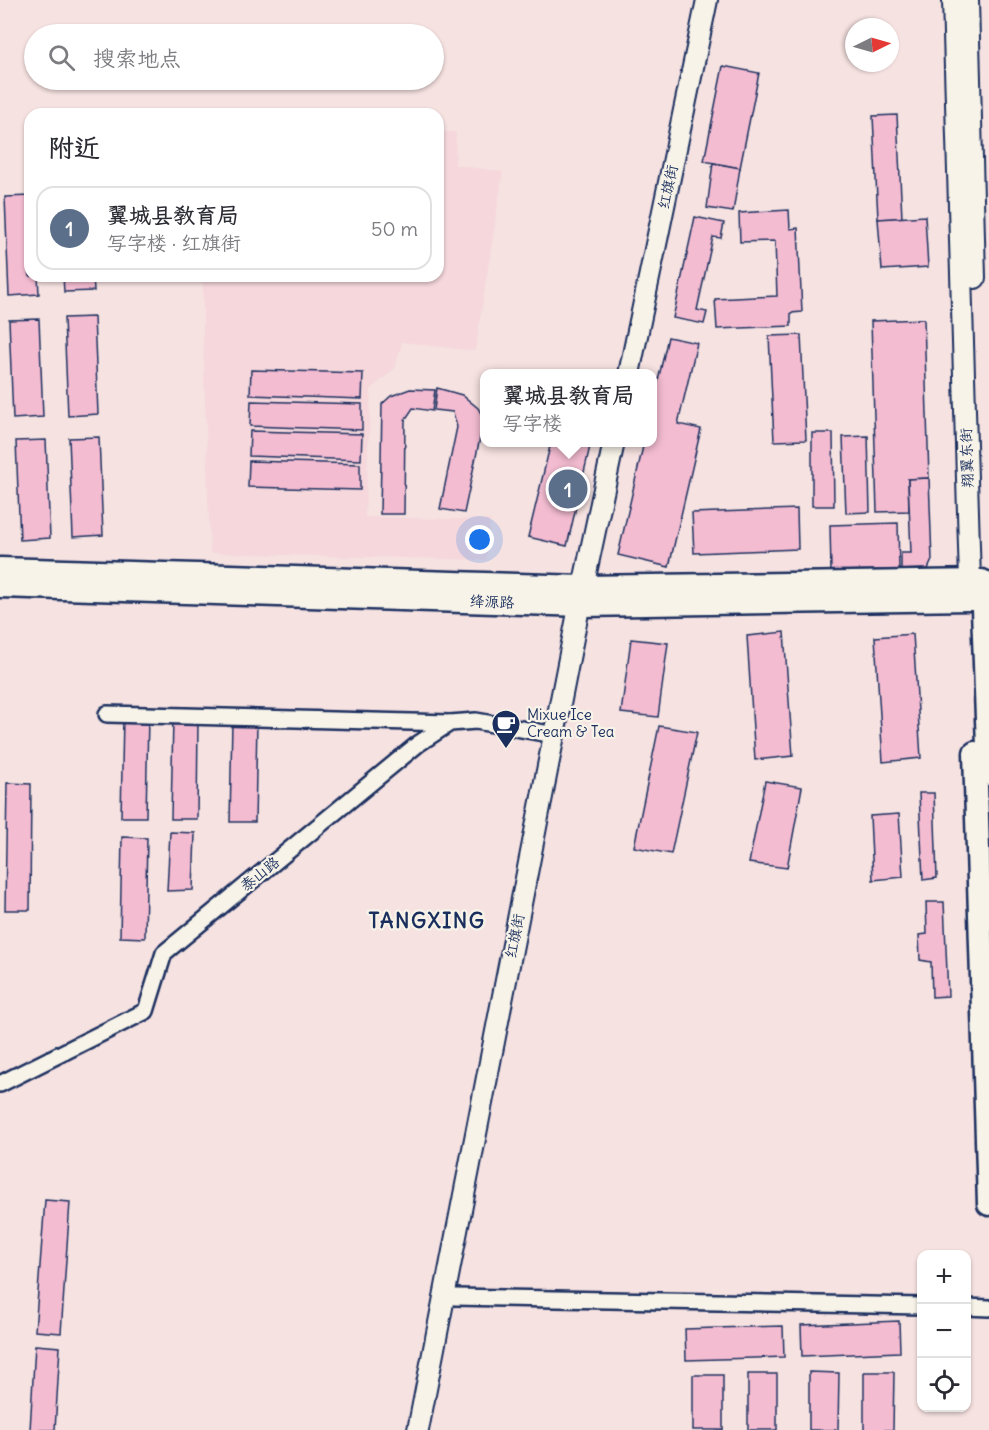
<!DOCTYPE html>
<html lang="zh">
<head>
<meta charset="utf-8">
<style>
	:root { --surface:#fff; --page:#f2f2f3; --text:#2b2b33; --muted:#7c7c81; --line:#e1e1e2; --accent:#0b8043 }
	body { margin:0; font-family:Delius,"LXGW WenKai TC",sans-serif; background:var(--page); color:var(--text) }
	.controls { position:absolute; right:18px; bottom:18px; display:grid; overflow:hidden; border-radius:12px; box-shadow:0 2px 4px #0004 }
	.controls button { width:54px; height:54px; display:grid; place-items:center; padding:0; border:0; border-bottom:2px solid var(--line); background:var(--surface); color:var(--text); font:30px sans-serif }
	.compass { position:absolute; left:845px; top:18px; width:54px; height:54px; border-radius:50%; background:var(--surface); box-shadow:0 2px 4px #0004; rotate:85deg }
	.you { position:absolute; left:480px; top:540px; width:21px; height:21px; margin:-15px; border:4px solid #fff; border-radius:50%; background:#1a73e8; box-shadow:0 0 0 9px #1a73e833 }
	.badge { display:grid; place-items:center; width:39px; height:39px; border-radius:50%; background:var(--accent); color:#fff; font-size:20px; font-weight:700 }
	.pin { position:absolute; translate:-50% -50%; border:3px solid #fff; box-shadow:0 2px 6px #0006 }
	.popup { position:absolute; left:480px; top:369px; width:177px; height:78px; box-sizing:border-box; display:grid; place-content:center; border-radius:12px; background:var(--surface); filter:drop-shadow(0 2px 4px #0005); font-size:20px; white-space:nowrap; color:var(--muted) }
	.popup b { font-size:22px; color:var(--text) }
	.popup::after { content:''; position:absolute; left:50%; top:100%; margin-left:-12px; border:12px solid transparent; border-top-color:var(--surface) }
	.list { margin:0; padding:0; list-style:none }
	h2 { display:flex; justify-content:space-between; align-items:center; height:78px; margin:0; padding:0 24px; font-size:26px }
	h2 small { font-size:20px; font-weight:400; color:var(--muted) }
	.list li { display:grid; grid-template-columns:39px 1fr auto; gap:18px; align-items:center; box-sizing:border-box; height:84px; margin:0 12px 12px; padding:0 12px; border:2px solid var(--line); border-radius:18px }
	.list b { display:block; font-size:22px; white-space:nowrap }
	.list p { margin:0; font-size:20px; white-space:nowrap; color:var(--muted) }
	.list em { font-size:20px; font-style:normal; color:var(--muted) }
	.icon { flex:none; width:33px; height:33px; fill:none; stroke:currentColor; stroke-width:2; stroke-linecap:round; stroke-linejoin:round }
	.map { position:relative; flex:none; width:989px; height:1430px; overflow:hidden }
	.search { position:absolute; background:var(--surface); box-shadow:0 2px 4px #0004; left:24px; top:24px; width:420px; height:66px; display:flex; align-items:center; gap:15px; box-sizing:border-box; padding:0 21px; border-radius:33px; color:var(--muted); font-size:22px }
	.panel { position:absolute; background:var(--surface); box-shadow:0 2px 4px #0004; left:24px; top:108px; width:420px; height:174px; border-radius:18px }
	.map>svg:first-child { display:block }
</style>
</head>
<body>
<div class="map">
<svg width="989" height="1430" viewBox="0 0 989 1430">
	<rect width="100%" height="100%" fill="#f6e2e1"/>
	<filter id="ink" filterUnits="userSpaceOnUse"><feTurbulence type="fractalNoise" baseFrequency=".0167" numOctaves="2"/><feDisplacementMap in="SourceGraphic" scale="12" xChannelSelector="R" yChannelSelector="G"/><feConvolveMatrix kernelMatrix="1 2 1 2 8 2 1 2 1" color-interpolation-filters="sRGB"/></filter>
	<g filter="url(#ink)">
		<!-- built -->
		<path fill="#f5d7dc" d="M438,132H456L455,165L503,172L475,351L402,342L395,368L371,389L365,517L490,520L486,560L210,553L203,338V276H438Z"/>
		<!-- building -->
		<g fill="#f4bcd1" stroke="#1b2f5e" stroke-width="1.5">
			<path d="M723,66L759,73L740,168L704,161Z"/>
			<path d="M897,115L902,218L878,219L873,116Z"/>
			<path d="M713,163L740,168L733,212L707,208Z"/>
			<path d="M30,196V276H38L39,294L9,296L5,197Z"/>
			<path d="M789,210L790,229L798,228L802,312L791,313V326L717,329L715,299L777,296L775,241L740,242L739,213Z"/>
			<path d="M925,216L928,267L882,270L878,219Z"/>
			<path d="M695,217L724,223L721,238L713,237L697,310L707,312L704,324L673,318Z"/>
			<path d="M63,276H93L94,291L64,292Z"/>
			<path d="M94,317L98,414L68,416L64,318Z"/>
			<path d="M39,319L43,417L13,419L9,320Z"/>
			<path d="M924,319L929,478L908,479L909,511L877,512L871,321Z"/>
			<path d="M801,335L806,440L774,441L769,336Z"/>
			<path d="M668,337L697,343L678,424L701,429L669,567L618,555L644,442H652V407Z"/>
			<path d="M251,370L363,373L362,399L250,395Z"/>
			<path d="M437,388L462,395L478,408L484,419L464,513L440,509L457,427L453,412L434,410Z"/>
			<path d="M410,389L435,390L432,411L413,408L405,420L404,514H380L382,404L391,396Z"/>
			<path d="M251,401L362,404V430L250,426Z"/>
			<path d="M250,431L362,434L361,460L249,456Z"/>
			<path d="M812,433H833L834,506H812Z"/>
			<path d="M868,436L870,512L846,513L843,437Z"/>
			<path d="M99,437L103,535L73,537L69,438Z"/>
			<path d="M46,440L50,538L20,540L16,441Z"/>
			<path d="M551,442H591L567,546L528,537Z"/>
			<path d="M249,461L360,464V490L248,487Z"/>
			<path d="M929,478L932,560L928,569L901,570V553H911L908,479Z"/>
			<path d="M797,509L798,549L694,553L692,513Z"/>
			<path d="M898,523L899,570L831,571L830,525Z"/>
			<path d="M784,632L793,756L755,760L747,636Z"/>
			<path d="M913,634L921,758L883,762L875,637Z"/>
			<path d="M631,639L668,643L658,717L621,713Z"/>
			<path d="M123,717H148L146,817H121Z"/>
			<path d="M173,718L198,719L197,819H171Z"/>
			<path d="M232,722H257L255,822H230Z"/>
			<path d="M659,726L697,732L671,854L634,847Z"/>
			<path d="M765,781L802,787L787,868L749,863Z"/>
			<path d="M7,783L31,784L30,910H5Z"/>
			<path d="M919,793H934L937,878L923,880Z"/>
			<path d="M899,814L903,877L873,880L870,816Z"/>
			<path d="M170,832L195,833L193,890L167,891Z"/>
			<path d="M122,837L147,838L145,938L120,937Z"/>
			<path d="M926,902H944L948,996L932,997L931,962L920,960L919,935L927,934Z"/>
			<path d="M45,1200L70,1202L61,1333L35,1331Z"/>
			<path d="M899,1321L900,1352L802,1356L801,1325Z"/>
			<path d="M783,1326L784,1357L686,1360L685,1329Z"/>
			<path d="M35,1345L60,1347L55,1430H30Z"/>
			<path d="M809,1372L839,1373L838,1430H809Z"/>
			<path d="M864,1372H894L893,1430H864Z"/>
			<rect x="748" y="1374" width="29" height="56"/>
			<rect x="693" y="1375" width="30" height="55"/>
		</g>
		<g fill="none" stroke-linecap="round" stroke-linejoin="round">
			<!-- minor casing -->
			<g stroke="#1b2f5e" stroke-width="20">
				<g id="minor">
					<path d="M107,714L450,723"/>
					<path d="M0,1084L146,1011L164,953L418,744L450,723L476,721L555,735"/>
					<path d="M455,1297L922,1306"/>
					<path d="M966,1307L989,1308"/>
				</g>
			</g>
			<!-- major casing -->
			<g stroke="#1b2f5e" stroke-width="24">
				<g id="major">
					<path d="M953,0L970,581"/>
					<path d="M968,0L975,278"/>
					<path d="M629,374L707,0"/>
					<path d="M418,1430L583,587L614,442"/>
				</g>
			</g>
			<!-- highway casing -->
			<g stroke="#1b2f5e" stroke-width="27">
				<g id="highway">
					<path d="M0,569L583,587L982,581L989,774"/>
					<path d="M0,586L583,605L971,599L983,595"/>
					<path d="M975,753L989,1204"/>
				</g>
			</g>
			<!-- minor -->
			<use href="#minor" stroke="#f7f3e8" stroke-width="15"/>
			<!-- major -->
			<use href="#major" stroke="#f7f3e8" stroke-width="20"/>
			<!-- highway -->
			<use href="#highway" stroke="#f7f3e8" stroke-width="22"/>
		</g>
	</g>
	<!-- icons -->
	<defs>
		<g id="cafe-pin" transform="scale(1.5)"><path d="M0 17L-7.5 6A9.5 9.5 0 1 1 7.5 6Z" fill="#1b2f5e" stroke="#f7f3e8"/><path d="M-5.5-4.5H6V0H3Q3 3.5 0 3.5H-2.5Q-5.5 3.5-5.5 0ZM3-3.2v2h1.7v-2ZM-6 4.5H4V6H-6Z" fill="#fff"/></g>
	</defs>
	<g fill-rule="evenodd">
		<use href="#cafe-pin" x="506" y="724"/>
	</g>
	<g text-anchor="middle" stroke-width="4.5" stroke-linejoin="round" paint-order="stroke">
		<!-- street labels -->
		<g font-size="15" fill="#1b2f5e" stroke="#f7f3e8">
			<text transform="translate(668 187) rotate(-78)" y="5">红旗街</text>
			<text transform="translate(967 458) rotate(-92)" y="5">翔翼东街</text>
			<text transform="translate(492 602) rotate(2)" y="5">绛源路</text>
			<text transform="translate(260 874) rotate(-39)" y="5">泰山路</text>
			<text transform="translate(515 936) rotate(-79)" y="5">红旗街</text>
		</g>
		<!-- poi labels -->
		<g font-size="15" fill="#1b2f5e" stroke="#f7f3e8" text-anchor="start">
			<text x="527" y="720">Mixue Ice<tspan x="527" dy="17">Cream &amp; Tea</tspan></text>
		</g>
		<!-- district labels -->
		<g font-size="21" font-weight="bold" letter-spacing="1.5" fill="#1b2f5e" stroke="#f7f3e8">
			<text x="427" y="928">TANGXING</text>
		</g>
	</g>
</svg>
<div class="controls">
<button>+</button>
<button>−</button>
<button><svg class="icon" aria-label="locate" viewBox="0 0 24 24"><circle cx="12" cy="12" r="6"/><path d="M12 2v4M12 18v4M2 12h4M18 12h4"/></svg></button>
</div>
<svg class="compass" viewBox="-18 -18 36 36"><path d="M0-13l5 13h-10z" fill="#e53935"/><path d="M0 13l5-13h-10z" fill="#7c7c81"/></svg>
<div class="you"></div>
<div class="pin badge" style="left:568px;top:489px;background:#5c6f8a">1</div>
<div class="popup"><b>翼城县教育局</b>写字楼</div>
<div class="search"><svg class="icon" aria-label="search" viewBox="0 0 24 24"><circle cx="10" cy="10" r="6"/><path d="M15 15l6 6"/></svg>搜索地点</div>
<section class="panel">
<h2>附近<small></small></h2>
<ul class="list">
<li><span class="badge" style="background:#5c6f8a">1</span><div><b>翼城县教育局</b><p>写字楼 · 红旗街</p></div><em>50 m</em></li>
</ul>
</section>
</div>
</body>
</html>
